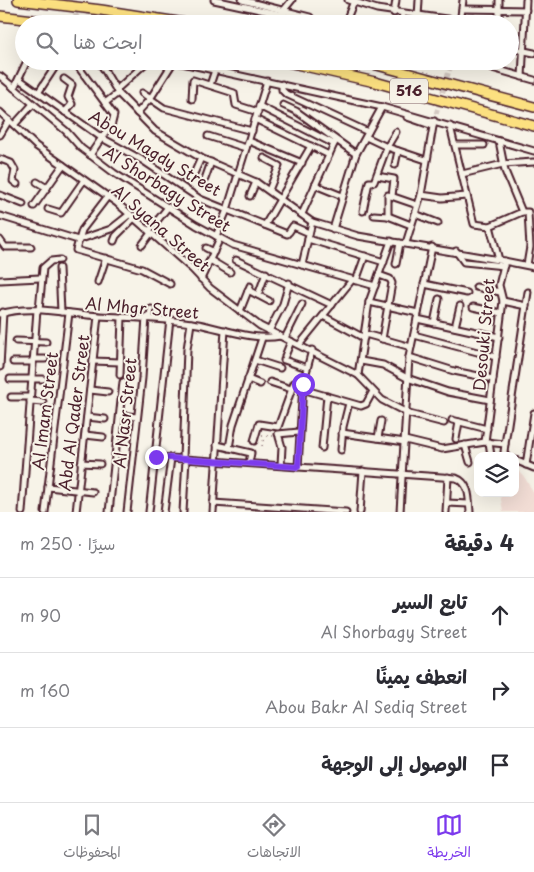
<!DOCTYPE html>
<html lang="ar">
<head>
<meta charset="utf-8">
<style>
	:root { --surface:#fff; --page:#f7f7f7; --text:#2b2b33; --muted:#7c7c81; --line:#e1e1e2; --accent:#7c3aed }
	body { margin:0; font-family:"Playpen Sans","Playpen Sans Arabic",sans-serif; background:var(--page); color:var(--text); direction:rtl }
	.controls { position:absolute; right:15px; bottom:15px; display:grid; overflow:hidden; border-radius:10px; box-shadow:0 5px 20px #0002 }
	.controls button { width:45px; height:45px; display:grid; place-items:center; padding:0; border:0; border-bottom:1px solid var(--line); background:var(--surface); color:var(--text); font:25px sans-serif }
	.stop { position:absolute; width:15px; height:15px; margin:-11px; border:4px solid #7c3aed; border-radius:50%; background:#fff }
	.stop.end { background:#7c3aed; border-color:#fff; box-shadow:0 1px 5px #0008 }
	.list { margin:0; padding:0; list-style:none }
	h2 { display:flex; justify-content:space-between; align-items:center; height:65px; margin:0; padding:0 20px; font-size:21px }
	h2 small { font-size:16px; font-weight:400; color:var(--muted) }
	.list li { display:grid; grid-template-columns:32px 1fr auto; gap:15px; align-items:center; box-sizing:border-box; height:75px; padding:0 20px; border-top:1px solid var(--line) }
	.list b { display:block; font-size:19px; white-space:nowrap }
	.list p { margin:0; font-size:16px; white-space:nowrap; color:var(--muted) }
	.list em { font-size:16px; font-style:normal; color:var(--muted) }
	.icon { flex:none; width:28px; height:28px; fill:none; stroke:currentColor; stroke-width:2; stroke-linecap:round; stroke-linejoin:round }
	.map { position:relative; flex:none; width:534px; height:512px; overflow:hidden; direction:ltr }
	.search { position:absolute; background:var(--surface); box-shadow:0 5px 20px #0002; left:15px; right:15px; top:15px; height:55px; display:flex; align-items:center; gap:12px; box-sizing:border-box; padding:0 18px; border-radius:28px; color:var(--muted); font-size:19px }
	.sheet { height:290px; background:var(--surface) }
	nav { display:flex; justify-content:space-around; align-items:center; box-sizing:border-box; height:70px; border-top:1px solid var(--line); background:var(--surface); font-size:14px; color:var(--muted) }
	nav a { display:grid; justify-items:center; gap:2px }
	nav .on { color:var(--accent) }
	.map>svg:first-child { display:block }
</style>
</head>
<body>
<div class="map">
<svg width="534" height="512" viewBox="0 0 534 512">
	<rect width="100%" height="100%" fill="#f7f3e8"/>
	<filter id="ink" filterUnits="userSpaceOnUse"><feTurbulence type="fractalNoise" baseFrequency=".02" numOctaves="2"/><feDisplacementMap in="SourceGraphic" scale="10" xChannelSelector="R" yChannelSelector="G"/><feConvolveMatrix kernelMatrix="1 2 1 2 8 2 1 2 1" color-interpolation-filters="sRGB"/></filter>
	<g filter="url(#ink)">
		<!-- built -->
		<path fill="#f2ddd5" d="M515,469L523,475L534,493V512H503L500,493H515Z"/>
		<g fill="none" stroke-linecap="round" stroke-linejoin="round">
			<!-- street-tunnel -->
			<g stroke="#d4c9c2" stroke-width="5" stroke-dasharray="5 2.5" stroke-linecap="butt">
				<path d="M69,0L80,24"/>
				<path d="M434,121L452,61"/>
			</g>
			<!-- street casing -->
			<g stroke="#4a1f2b" stroke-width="9">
				<g id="street">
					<path d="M214,0L325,24"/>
					<path d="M242,0L310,17"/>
					<path d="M348,0L377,9L460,21"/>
					<path d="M462,9L526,10"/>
					<path d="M283,11L292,0"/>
					<path d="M394,13L396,0"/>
					<path d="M418,17L419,0"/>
					<path d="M346,21L354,1"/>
					<path d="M401,24L403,14"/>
					<path d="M460,24L463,0"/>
					<path d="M499,24V0"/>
					<path d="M510,48L534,53"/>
					<path d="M74,61L114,115L112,123L90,155"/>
					<path d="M99,61L118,93L155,131L201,158L256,182L312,222L358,236L499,260"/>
					<path d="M173,61L382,107L534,151"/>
					<path d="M468,61L534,80"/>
					<path d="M104,67L113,61"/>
					<path d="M0,76L66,131L81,148L114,173L196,225L233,245L375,286"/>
					<path d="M522,77L526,0"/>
					<path d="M19,79L102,138L142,160L200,199L287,234"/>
					<path d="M64,79L72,85L68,97L72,104L65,112"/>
					<path d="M282,84V90L286,94L368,132"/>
					<path d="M210,85L215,70"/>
					<path d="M14,88L27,61"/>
					<path d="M116,90L148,61"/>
					<path d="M38,93L59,61"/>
					<path d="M142,93L164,108L252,131"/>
					<path d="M192,99L193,80L234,93L236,105L258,112"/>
					<path d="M105,103L118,93"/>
					<path d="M283,105L296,111L356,154"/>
					<path d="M259,106L334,144"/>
					<path d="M0,112L36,146L117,203L192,269L210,288L260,326L358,375L382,400L409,414L444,423"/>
					<path d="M137,113L150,99L174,61"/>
					<path d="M407,117L433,126"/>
					<path d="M255,119L329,155"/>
					<path d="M14,125L33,104"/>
					<path d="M450,126L474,224L490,226L522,212"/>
					<path d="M0,135L9,120"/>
					<path d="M208,136L246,148"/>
					<path d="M366,137L387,147L426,160"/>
					<path d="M249,141L302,163"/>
					<path d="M499,141L505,171L522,212H528L530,247L527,265"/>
					<path d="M457,145H484"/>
					<path d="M264,158L279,166L269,190"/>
					<path d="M0,159L11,163L15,170L13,181L17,184"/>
					<path d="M395,165L398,151"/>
					<path d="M462,174L503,164L534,162"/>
					<path d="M377,176L394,179L392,196"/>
					<path d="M184,177L192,178L201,158"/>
					<path d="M205,179L211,162"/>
					<path d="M37,182L47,188"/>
					<path d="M315,185L342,196"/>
					<path d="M0,195L23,204"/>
					<path d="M421,195L442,198L467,196"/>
					<path d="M108,196L82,230L76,250L142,269L170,284"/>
					<path d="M250,196L256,182"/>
					<path d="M34,206L63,165"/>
					<path d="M48,209L61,213L84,180"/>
					<path d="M363,211L369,182H374L387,147L396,132"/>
					<path d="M302,214L335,142"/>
					<path d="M415,214L438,223"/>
					<path d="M374,215L388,216L411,225"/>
					<path d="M0,216L78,240"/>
					<path d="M388,216V195L417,205"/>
					<path d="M265,225L311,146"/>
					<path d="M490,226L499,260L534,267"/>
					<path d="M333,229L356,154L382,107"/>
					<path d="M149,231L168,207"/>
					<path d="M289,232L293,226L309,233"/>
					<path d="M216,236L227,210L267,81"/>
					<path d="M308,239L384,262"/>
					<path d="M0,240L5,247H31"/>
					<path d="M78,240L111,229L130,214"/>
					<path d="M114,241L116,236L134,218"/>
					<path d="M406,243L421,195L434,121"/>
					<path d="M142,245L151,233"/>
					<path d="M206,248L214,252"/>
					<path d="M456,251L464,262L504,266"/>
					<path d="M210,260L230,272"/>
					<path d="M236,260L332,305"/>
					<path d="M396,264L400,243"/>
					<path d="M302,265L312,222"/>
					<path d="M59,268L61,312"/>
					<path d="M379,275L390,279L392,283L382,339"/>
					<path d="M201,279L220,238"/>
					<path d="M0,280L40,278"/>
					<path d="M356,281L365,256"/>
					<path d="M98,282L106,258"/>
					<path d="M424,284L467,293"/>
					<path d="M476,287L500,292"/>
					<path d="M248,290L269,301"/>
					<path d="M258,295L266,273"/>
					<path d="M503,301L526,306"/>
					<path d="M369,302L418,313"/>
					<path d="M473,307L501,313"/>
					<path d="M39,310L43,268L51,261L60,260"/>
					<path d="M240,311L250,286"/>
					<path d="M0,314C31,304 67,314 99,316C133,318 165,318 198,324C224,329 254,341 280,336"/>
					<path d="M323,316L364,338"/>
					<path d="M150,317L151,309"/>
					<path d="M417,319L499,337"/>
					<path d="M434,323L439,299"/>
					<path d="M455,327L460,306"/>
					<path d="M269,331L283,304L289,283"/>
					<path d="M365,334L411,347"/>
					<path d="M414,335L496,357"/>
					<path d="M285,338L302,304"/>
					<path d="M16,341L46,342"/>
					<path d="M300,344L352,280"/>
					<path d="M285,356L291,341"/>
					<path d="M409,357L454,371L493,379"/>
					<path d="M33,359H45"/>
					<path d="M255,360L280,368"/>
					<path d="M284,360L307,368"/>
					<path d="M93,361L120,362"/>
					<path d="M361,361L383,365L407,378L448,392L490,400"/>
					<path d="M13,362H33"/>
					<path d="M0,367L3,312"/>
					<path d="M120,375L122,317"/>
					<path d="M358,375L369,302L391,241"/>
					<path d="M10,379H43"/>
					<path d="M248,379L260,384"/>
					<path d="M270,382L291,389"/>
					<path d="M302,389L361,406L366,404L372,393"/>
					<path d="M90,390L108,392"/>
					<path d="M11,397H30"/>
					<path d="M30,401L43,402"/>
					<path d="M120,415L137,417"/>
					<path d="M87,417L105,419"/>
					<path d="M452,420L487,429"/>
					<path d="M342,433L405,442"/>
					<path d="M278,434L299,432"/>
					<path d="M85,435L103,437"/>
					<path d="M279,437L282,447L281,465"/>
					<path d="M378,438L381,421"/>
					<path d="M456,439L459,422"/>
					<path d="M405,440L442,449L485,442L505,444"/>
					<path d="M254,441L259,424L278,427L294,383L303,384"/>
					<path d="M485,442L503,301L499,285L505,261"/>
					<path d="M489,442L491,456"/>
					<path d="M217,445L251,453L249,463"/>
					<path d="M465,445L470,462"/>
					<path d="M229,448L233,425L262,338"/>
					<path d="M322,448L327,396"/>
					<path d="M341,450L343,427L349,403"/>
					<path d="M506,456L504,452L505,444L528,292"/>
					<path d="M156,457L456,478C470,483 469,499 470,512"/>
					<path d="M183,459L187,349L191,323"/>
					<path d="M515,460L534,468"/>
					<path d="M81,463L100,464"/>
					<path d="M526,465L534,413"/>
					<path d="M298,467L303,384L312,350"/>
					<path d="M48,487L93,492"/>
					<path d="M213,503L346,512"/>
					<path d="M447,503L469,504"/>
					<path d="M22,512L37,310"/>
					<path d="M45,512L69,313"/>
					<path d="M76,512L98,316"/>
					<path d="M109,512L123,382"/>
					<path d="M127,512L142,378L146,317"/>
					<path d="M149,512L170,319"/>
					<path d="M164,512L171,458"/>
					<path d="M183,512L186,459"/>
					<path d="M213,512L225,330"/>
					<path d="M360,512L363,471"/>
					<path d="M400,512L409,357L432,247"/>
					<path d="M446,512L448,477"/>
				</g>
			</g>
			<!-- highway casing -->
			<g stroke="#4a1f2b" stroke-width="12">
				<g id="highway">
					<path d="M18,0L101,10L191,24"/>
					<path d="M0,16L67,24"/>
					<path d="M283,61L375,82L534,126"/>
					<path d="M362,61L534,107"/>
				</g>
			</g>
			<!-- path -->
			<g stroke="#4a1f2b" stroke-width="1" stroke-dasharray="1 4" stroke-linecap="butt">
				<path d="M262,436H273"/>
				<path d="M262,446L264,437"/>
			</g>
			<!-- street -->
			<use href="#street" stroke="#f7f3e8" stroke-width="5"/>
			<!-- highway -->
			<use href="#highway" stroke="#fce080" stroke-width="9"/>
		</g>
	</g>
	<g fill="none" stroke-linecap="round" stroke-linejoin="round" filter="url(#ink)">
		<!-- route -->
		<path stroke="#7c3aed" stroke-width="6" d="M156,457L298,467L303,384"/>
	</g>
	<g text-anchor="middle" stroke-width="4" stroke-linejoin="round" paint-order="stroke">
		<!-- shield labels -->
		<rect fill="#f7f3e8" stroke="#7e5f64" stroke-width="1" x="390" y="78.5" width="38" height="25" rx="4"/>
		<g font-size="15" font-weight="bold" fill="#4a1f2b">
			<text x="409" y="96">516</text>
		</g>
		<!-- street labels -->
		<g font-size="16" fill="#4a1f2b" stroke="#f7f3e8">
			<text transform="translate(155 153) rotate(31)" y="6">Abou Magdy Street</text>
			<text transform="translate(167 189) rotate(32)" y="6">Al Shorbagy Street</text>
			<text transform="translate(161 228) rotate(41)" y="6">Al Syana Street</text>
			<text transform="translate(142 308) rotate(5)" y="6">Al Mhgr Street</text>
			<text transform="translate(484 335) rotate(-85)" y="6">Desouki Street</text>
			<text transform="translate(45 411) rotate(-83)" y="6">Al Imam Street</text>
			<text transform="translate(74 413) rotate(-83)" y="6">Abd Al Qader Street</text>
			<text transform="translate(125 413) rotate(-84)" y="6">Al Nasr Street</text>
		</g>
	</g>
</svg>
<div class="controls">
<button><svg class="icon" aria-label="layers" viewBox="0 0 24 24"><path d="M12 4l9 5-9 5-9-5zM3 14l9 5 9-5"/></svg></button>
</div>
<div class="stop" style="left:303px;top:384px"></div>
<div class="stop end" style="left:156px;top:457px"></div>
<div class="search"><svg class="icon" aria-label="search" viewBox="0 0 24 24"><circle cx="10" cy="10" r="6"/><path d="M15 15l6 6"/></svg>ابحث هنا</div>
</div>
<section class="sheet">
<h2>4 دقيقة<small>سيرًا · 250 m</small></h2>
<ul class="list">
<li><svg class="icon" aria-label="ahead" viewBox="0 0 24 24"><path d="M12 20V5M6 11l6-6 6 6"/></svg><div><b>تابع السير</b><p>Al Shorbagy Street</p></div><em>90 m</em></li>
<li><svg class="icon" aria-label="right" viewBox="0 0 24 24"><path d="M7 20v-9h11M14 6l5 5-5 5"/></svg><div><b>انعطف يمينًا</b><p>Abou Bakr Al Sediq Street</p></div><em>160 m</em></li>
<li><svg class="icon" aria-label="arrive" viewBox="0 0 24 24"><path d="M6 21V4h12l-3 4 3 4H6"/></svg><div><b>الوصول إلى الوجهة</b></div></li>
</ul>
</section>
<nav>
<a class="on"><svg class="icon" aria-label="map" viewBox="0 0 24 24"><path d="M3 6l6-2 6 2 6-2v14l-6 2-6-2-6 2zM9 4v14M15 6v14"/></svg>الخريطة</a>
<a><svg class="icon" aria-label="directions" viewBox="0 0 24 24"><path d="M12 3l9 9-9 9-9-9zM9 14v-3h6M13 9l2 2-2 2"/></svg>الاتجاهات</a>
<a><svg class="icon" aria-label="saved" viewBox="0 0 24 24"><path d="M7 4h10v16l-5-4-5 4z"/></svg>المحفوظات</a>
</nav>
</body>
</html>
